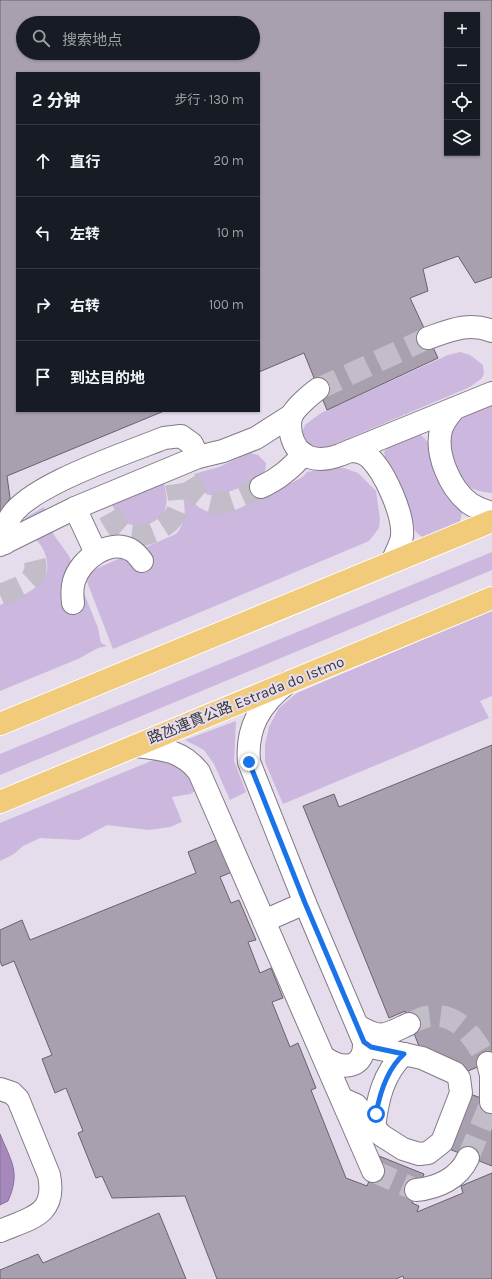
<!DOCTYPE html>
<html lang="zh">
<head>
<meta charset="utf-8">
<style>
	:root { --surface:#171b24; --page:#242831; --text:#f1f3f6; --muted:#9ea1a6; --line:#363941 }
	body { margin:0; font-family:Karla,"Noto Sans SC",sans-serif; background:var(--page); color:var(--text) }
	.controls { position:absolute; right:12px; top:12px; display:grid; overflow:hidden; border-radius:0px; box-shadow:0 1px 3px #0004 }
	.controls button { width:36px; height:36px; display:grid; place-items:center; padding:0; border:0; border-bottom:1px solid var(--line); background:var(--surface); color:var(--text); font:20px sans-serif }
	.stop { position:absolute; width:12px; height:12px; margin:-9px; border:3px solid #1a73e8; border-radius:50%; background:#fff }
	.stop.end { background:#1a73e8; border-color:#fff; box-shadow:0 1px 4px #0008 }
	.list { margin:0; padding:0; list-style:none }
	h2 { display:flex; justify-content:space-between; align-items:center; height:52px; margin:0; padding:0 16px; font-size:17px }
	h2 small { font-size:13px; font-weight:400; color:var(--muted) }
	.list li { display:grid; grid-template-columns:26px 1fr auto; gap:12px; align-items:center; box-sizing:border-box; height:72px; padding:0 16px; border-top:1px solid var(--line) }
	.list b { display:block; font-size:15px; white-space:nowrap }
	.list em { font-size:13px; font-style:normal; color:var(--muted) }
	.icon { flex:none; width:22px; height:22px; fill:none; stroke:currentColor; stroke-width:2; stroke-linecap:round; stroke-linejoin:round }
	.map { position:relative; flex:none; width:492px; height:1279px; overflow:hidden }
	.search { position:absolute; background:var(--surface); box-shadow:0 1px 3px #0004; left:16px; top:16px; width:244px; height:44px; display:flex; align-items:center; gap:10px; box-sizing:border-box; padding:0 14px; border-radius:22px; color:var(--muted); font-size:15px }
	.panel { position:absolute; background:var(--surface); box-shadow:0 1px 3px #0004; left:16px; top:72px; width:244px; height:340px; border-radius:0px }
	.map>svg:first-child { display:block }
</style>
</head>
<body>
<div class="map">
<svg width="492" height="1279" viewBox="0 0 492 1279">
	<rect width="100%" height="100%" fill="#e5ddec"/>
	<!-- green -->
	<g fill="#ccb7de">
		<path d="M460,352L470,355L483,365L484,374L481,379L470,387L328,447C315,450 307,446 302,433L305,425L321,413L448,355Z"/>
		<path d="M492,404V492L491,493C482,492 474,490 467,486C459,480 449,458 447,448C445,441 452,428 457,423C466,414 480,410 492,404Z"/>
		<path d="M414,433L421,435L428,442L437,469L462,512L460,522L424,539L415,531L410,510L386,461L384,452L391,442Z"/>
		<path d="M250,453L258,455L266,463L265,472C255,481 216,502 205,493C199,488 197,480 194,474L219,467Z"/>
		<path d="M329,468H344L358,473L376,491L380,519L379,528L369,541L113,649L84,574L176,534C188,520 185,508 182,491C217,533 237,507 274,490C285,484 300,482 307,472Z"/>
		<path d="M164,483C165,490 168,499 166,505C163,524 137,531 123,521C118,517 115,510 112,505Z"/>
		<path d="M44,507L54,535L69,556L98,628L101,643L107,646L98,648L78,659L0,691V605C26,594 61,583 42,547C39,542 33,538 31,532C28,528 27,522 25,518Z"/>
		<path d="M492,552V570L0,775V754Z"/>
		<path d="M492,610V696L480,701L489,718L283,804L265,762V745L269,727L279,708L297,693Z"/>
		<path d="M236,721L234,761L246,792L230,800L214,764L204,750L185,740Z"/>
		<path d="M156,759L183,766L201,788L190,794L172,797L182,822L170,827L149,830L107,825L79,840L40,838L23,846L14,854L0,861V823Z"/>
	</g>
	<!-- water -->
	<path fill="#a588bc" stroke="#857096" d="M0,1134C11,1161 21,1172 8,1201L0,1205Z"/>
	<!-- building -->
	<g fill="#a8a0ae" stroke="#68616d" fill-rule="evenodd">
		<path d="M0,0H492V277L475,283L458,256L423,269L428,291L410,298L438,358L327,410L304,353L259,372V73H17V411H164L7,476L10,498L0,519ZM447,15H477V153H447ZM23,23H253V53H23Z"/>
		<path d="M492,745V1061L468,1071L421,1051L405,1011L389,1018L303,806L334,794L339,807Z"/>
		<path d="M219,839L232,872L220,877L231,903L239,900L256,940L248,942L260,973L271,968L283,998L272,1002L290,1047L298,1043L316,1088L311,1090L346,1178L367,1186L379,1156L424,1174L412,1203L419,1206L417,1212L463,1193L461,1186L492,1173V1279H404L403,1276L396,1279H217L185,1196L112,1198L102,1176L96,1178L78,1133L83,1131L66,1088L55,1093L42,1059L52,1055L14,961L2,966L0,961V930L22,920L30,940L196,873L188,852Z"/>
		<path d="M470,1094L492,1102V1166L449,1149Z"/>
		<path d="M159,1213L186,1279H0V1270L38,1254L43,1263Z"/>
	</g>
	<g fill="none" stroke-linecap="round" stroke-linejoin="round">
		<!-- minor-tunnel -->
		<g stroke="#c3bcc9" stroke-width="22" stroke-dasharray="22 11" stroke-linecap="butt">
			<path d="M318,389L428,338"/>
			<path d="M188,480C191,485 194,492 198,496C216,514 243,495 261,487"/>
			<path d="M109,513C113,520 117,529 124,533C142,542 176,525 179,505C180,498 177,491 176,484"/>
			<path d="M0,595C18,587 42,583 34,558"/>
			<path d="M409,1024C416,1021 424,1016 432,1016C460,1013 477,1042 488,1063"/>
			<path d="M468,1158L491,1102"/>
			<path d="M373,1171L416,1190"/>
		</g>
		<!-- minor casing -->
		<g stroke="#807986" stroke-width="24">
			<g id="minor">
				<path d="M428,338C451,330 469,322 492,331"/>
				<path d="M318,389C311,394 295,408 292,415C289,421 290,428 291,434C297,460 318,463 340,455L492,393"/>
				<path d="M454,409C449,415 443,422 441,430C435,454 450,488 469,503C475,507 485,511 492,513"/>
				<path d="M350,451C357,451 363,452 369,457C385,472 404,515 402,536C401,545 395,554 392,562"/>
				<path d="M261,487C279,479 291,468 304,454"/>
				<path d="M75,508L96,553"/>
				<path d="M5,543C6,537 6,528 8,522C19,488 130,452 164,438L181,436L192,444L198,457"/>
				<path d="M0,545L75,508L198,457L223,451L256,438L292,415"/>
				<path d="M73,603C72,595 72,588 74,581C80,560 109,538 131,550C135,552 139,557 142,561"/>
				<path d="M287,683C260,704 246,728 249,762L305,903L364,1042C365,1068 344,1071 325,1058"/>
				<path d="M136,746C162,749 182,750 199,772L373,1171"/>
				<path d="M264,921L305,903"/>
				<path d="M358,1026C382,1040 385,1035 409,1024"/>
				<path d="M488,1063L491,1075V1102"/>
				<path d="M0,1089L12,1093L18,1099L49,1175C57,1215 31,1218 0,1231"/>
				<path d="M347,1101L356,1105L381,1135L403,1149L419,1154L428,1153L442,1142L461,1093L459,1078L455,1073L422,1058L371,1047L364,1042"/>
				<path d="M374,1128C377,1101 383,1073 404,1054"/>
				<path d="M416,1190C438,1188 459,1178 468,1158"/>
			</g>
		</g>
		<!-- major casing -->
		<g stroke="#fff" stroke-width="24">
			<g id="major">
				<path d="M0,724L492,521"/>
				<path d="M0,802L492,598"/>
			</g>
		</g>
		<!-- minor -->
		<use href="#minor" stroke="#fff" stroke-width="22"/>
		<!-- major -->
		<use href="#major" stroke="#f1ca7a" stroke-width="22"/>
	</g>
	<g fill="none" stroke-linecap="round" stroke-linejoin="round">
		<!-- route -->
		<path stroke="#1a73e8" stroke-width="5" d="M249,762L305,903L364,1042L371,1047L404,1054C387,1069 380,1092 376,1114"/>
	</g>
	<g text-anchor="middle" stroke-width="4" stroke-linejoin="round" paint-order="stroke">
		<!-- street labels -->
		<g font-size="15" fill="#3a373c" stroke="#e5ddec">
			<text transform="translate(246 700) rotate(-22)" y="5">路氹連貫公路 Estrada do Istmo</text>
		</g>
	</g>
</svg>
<div class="controls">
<button>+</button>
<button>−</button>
<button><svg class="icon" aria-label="locate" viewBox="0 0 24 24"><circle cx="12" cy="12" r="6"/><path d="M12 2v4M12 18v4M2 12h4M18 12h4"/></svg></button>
<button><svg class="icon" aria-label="layers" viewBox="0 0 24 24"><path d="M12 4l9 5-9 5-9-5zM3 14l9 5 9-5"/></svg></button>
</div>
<div class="stop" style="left:376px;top:1114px"></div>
<div class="stop end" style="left:249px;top:762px"></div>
<div class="search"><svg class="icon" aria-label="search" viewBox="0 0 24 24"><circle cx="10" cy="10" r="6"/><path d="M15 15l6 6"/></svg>搜索地点</div>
<section class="panel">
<h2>2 分钟<small>步行 · 130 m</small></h2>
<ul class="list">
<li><svg class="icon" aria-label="ahead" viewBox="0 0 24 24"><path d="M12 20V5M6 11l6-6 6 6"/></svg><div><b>直行</b></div><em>20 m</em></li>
<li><svg class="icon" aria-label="left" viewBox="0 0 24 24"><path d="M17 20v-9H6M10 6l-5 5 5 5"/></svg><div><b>左转</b></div><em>10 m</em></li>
<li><svg class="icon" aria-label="right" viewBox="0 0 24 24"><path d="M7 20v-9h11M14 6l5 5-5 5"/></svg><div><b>右转</b></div><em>100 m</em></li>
<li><svg class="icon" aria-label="arrive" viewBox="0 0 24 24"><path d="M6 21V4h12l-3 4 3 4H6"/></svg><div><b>到达目的地</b></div></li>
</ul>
</section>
</div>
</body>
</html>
